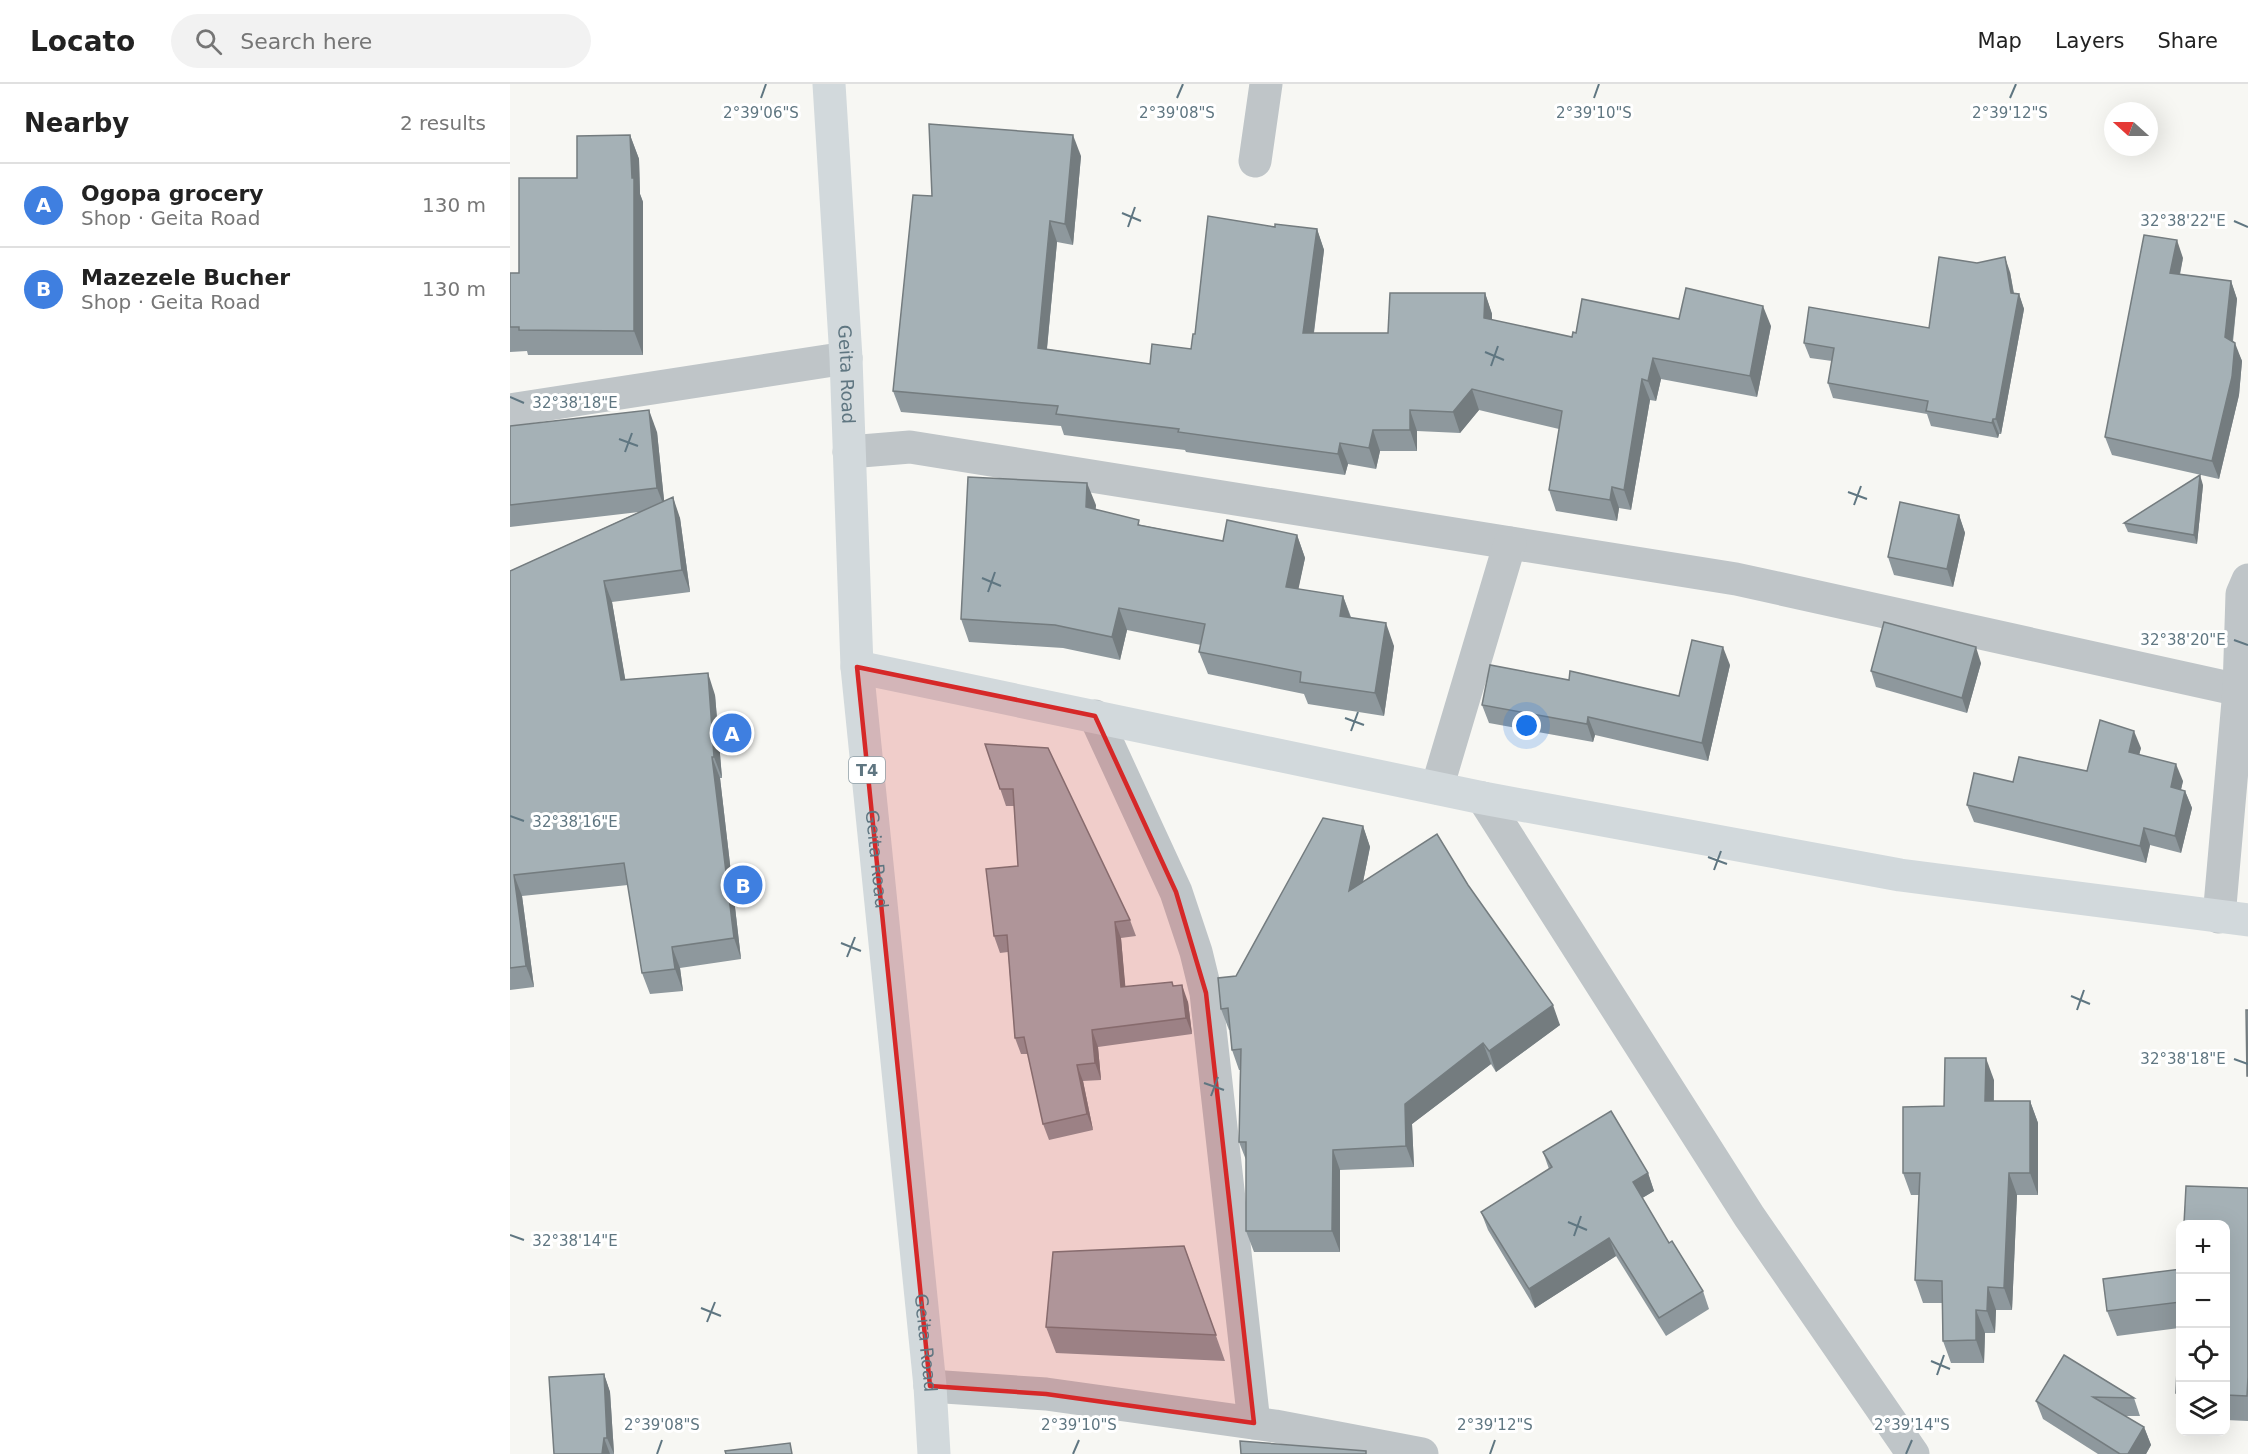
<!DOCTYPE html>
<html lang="en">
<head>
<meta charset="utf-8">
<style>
	:root { --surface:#fff; --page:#f2f2f2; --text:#222; --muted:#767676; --line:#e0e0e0; --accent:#0b8043 }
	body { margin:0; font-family:"DejaVu Sans",sans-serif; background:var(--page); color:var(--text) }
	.controls { position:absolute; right:18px; bottom:18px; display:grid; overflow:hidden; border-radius:12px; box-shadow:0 6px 24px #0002 }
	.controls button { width:54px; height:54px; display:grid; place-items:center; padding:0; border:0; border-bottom:2px solid var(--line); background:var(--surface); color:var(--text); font:30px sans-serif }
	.compass { position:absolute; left:1594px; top:18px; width:54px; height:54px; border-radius:50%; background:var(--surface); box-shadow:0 6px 24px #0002; rotate:291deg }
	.you { position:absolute; left:1017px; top:642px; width:21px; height:21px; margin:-15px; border:4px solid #fff; border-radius:50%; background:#1a73e8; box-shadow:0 0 0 9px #1a73e833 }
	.badge { display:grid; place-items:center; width:39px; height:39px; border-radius:50%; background:var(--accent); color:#fff; font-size:20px; font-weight:700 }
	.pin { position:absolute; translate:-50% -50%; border:3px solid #fff; box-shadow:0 2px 6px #0006 }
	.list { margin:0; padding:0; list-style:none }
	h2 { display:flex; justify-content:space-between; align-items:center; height:78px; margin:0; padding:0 24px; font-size:26px }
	h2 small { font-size:20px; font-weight:400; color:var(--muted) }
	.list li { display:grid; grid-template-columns:39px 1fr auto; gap:18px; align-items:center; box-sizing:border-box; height:84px; padding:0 24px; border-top:2px solid var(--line) }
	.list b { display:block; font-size:22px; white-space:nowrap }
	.list p { margin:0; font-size:20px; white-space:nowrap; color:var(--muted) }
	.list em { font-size:20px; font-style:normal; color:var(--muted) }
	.icon { flex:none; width:33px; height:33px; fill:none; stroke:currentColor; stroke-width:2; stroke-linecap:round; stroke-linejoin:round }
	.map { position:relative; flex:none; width:1738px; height:1370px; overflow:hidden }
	header { display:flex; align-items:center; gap:36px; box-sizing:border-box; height:84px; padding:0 30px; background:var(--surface); border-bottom:2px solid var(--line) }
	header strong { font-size:28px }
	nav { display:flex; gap:33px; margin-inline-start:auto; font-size:21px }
	.search { width:420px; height:54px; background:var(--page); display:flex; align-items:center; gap:15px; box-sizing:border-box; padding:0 21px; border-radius:33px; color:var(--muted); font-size:22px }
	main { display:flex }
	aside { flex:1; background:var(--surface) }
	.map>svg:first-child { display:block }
</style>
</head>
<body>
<header>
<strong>Locato</strong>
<div class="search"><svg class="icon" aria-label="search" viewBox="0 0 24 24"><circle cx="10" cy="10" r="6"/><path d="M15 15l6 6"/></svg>Search here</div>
<nav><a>Map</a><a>Layers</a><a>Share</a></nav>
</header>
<main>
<aside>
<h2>Nearby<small>2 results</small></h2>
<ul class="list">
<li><span class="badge" style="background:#3f7fe0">A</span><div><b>Ogopa grocery</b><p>Shop · Geita Road</p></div><em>130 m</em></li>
<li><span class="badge" style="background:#3f7fe0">B</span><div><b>Mazezele Bucher</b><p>Shop · Geita Road</p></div><em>130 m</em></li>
</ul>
</aside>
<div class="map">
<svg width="1738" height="1370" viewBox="0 0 1738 1370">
	<rect width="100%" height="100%" fill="#f7f7f3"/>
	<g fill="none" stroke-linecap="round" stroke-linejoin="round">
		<!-- street -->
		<g stroke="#bfc5c8" stroke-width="33">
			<path d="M745,77L756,0"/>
			<path d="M0,326L336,274"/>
			<path d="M339,368L400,363L1226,495L1729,606"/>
			<path d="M585,632L666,808L686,868L696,909L744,1339"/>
			<path d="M927,704L1000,459"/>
			<path d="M973,714L1239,1132L1403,1370"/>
			<path d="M1709,833L1729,606L1732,510L1738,496"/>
			<path d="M420,1302L536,1310L765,1342L912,1370"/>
		</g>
		<!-- secondary -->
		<path stroke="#d2d9dc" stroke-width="33" d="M347,583L973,714L1390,791L1738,836"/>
		<!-- highway -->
		<path stroke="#d2d9dc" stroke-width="33" id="s1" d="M319,0L336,274L347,583L420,1302L424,1370"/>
	</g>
	<!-- wall -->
	<g fill="#8e989d">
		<path d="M120,51L129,75L130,110L133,118V271H18L17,267L0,268V189H9L67,94Z"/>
		<path d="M571,72L563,161L547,158L537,265L640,280L681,265L685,250L765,143L807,145L814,166L804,249H878L975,209L982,230V236L1062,253L1066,249L1169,235L1261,242L1247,313L1151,295L1146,317L1140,316L1121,426L1109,424L1107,437L1046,427L1039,406L1049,345L969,326L950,349L907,347V367H870L866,385L838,380L835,391L676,368L675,366L554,351L551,342L391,328L383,307L422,112Z"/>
		<path d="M1673,174L1670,191L1721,197L1727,215L1723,258L1732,277L1729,311L1709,395L1602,371L1595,353Z"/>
		<path d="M1500,188L1504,209L1509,210L1514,225L1491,350H1489L1488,354L1421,342L1417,330L1323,314L1318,299L1322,277L1300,274L1294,259L1419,244Z"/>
		<path d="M0,342L147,348L154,417L170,434L180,508L102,518L115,595L205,611L212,694H210L231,875L170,884L173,907L140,910L132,889L118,801L12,812L24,903L0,906V487L129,428L0,443Z"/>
		<path d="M1693,401L1687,460L1618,448L1614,439Z"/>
		<path d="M586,421L585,426L631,441L713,457L787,451L795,474L788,505L833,512L841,533L884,562L874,632L798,620L794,610L698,590L689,568L691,561L617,546L610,576L553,564L459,558L451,535Z"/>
		<path d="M1449,431L1455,449L1443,503L1384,491L1378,473Z"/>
		<path d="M1471,579L1457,629L1366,603L1361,587Z"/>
		<path d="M1220,581L1198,677L1085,651L1083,658L979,639L972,621L1059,596L1169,612Z"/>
		<path d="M475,660L620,836L626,852L611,854L615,903L664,902L678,918L682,950L588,963L591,996L573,997L583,1046L539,1056L533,1040L518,970H511L505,954L498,868L490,869L484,852L508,782L504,722H496Z"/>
		<path d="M1631,664L1629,671L1673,697L1671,706L1675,707L1682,724L1671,769L1640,761L1636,779L1464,738L1457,721L1503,698L1577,687Z"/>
		<path d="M853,742L860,763L853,798L958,801L1050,941L986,988L981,980L902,1040L904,1083L830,1086V1168H744L736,1147V1076L729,1058L730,986H729L722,966L720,946H719L711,925L726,892Z"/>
		<path d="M1484,996V1017H1520L1528,1039V1111H1507L1502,1226H1486L1485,1249H1475L1474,1279H1441L1433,1257L1432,1219H1413L1405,1196L1409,1111H1401L1393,1089L1434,1022Z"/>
		<path d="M1033,1068L1138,1089L1144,1107L1132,1114L1159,1159L1193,1207L1199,1225L1156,1252L1106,1172L1025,1224L978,1146L971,1128L1039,1085Z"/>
		<path d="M1738,1104V1337L1716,1336V1140Z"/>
		<path d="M674,1162L715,1277L546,1269L536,1243Z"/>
		<path d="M1671,1185V1321L1666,1309L1669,1244L1607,1252L1597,1227Z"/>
		<path d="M1554,1271L1624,1314L1630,1332H1615L1634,1343L1641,1361L1636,1370H1588L1533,1335L1526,1317Z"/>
		<path d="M94,1290L100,1308L104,1370H44Z"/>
	</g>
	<!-- shaded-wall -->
	<g fill="#747c7f">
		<path d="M120,51L129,75L130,110L133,118V271L124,247Z"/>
		<path d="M563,51L571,72L563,161L555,140Z"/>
		<path d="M540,137L547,158L535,284L528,264Z"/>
		<path d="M807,145L814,166L801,270L793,249Z"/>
		<path d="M1667,156L1673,174L1666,207L1660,189Z"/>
		<path d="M1495,173L1500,188L1506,223L1509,210L1514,225L1491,350L1486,335L1501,209Z"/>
		<path d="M1721,197L1727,215L1721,271L1715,253Z"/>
		<path d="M975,209L982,230V255L974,234Z"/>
		<path d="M1253,222L1261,242L1247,313L1240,292Z"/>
		<path d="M1725,259L1732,277L1729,311L1709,395L1702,377Z"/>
		<path d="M1143,274L1151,295L1146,317L1138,297Z"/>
		<path d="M1132,295L1140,316L1121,426L1114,406Z"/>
		<path d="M962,305L969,326L950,349L943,328Z"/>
		<path d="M139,326L147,348L155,425L147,404Z"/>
		<path d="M900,326L907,347V367L900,346Z"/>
		<path d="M1483,335L1489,350L1488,354L1482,339Z"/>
		<path d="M863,346L870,367L866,385L859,364Z"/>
		<path d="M830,359L838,380L835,391L828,370Z"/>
		<path d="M1690,391L1693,401L1687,460L1684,451Z"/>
		<path d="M577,399L586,421L584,446L576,423Z"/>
		<path d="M1102,403L1109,424L1107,437L1100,416Z"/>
		<path d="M163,413L170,434L180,508L172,486Z"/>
		<path d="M1449,431L1455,449L1443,503L1437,485Z"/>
		<path d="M787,451L795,474L784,526L776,503Z"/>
		<path d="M94,497L102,518L119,617L111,596Z"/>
		<path d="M833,512L841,535L830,532Z"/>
		<path d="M609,524L617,546L610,576L602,553Z"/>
		<path d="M876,539L884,562L874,632L865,609Z"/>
		<path d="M1213,563L1220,581L1198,677L1192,659Z"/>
		<path d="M1466,563L1471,579L1457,629L1452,614Z"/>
		<path d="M198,589L205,611L212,694L204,673Z"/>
		<path d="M1078,633L1085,651L1083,658L1077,640Z"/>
		<path d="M1624,647L1631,664L1625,686L1619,668Z"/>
		<path d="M202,673L210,694L231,875L224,854Z"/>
		<path d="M1666,680L1673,697L1667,721L1661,703Z"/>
		<path d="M1675,707L1682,724L1671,769L1665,752Z"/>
		<path d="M853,742L860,763L847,827L839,807Z"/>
		<path d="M1634,744L1640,761L1636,779L1630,762Z"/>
		<path d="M4,791L12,812L24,903L16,882Z"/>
		<path d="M605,838L611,854L617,920L611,903Z"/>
		<path d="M162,863L170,884L173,907L165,885Z"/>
		<path d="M672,901L678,918L682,950L676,934Z"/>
		<path d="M1043,921L1050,941L986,988L979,967Z"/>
		<path d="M582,946L588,963L591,996L585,979Z"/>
		<path d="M973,959L981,980L902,1040L904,1083L896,1062L895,1020Z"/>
		<path d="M1476,974L1484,996L1483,1040L1475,1017Z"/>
		<path d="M567,981L573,997L583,1046L577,1030Z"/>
		<path d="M1520,1017L1528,1039V1111L1520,1089Z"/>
		<path d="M823,1066L830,1086V1168L822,1147Z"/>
		<path d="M1138,1089L1144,1107L1129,1116L1123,1098Z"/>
		<path d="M1499,1089L1507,1111L1502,1226L1494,1204Z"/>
		<path d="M1099,1154L1106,1172L1025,1224L1019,1205Z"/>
		<path d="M1478,1203L1486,1226L1485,1249L1477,1227Z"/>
		<path d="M1466,1226L1475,1249L1474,1279L1466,1256Z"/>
		<path d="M94,1290L100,1308L104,1370L97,1354Z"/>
		<path d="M1634,1343L1641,1361L1636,1370H1618Z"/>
		<path d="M94,1354L100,1370H92Z"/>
	</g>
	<!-- building -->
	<g fill="#a5b1b6" stroke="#747c7f" stroke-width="1.5">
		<path d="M419,40L563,51L555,140L540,137L528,264L640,280L642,260L681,265L683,250H685L698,132L765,143V140L807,145L793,249H878L880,209H975L974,234L1062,253L1063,248L1066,249L1072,215L1169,235L1176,204L1253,222L1240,292L1143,274L1138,297L1132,295L1114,406L1102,403L1100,416L1039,406L1052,327L962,305L943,328L900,326V346H863L859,364L830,359L828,370L668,348L669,345L546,330L548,322L383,307L403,111L422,112Z"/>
		<path d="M120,51L122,94H124V247L9,246V243H0V189H9V94H67V52Z"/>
		<path d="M1634,151L1667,156L1660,189L1721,197L1715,253L1725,259L1722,293L1702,377L1595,353Z"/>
		<path d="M1429,173L1467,179L1495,173L1501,209L1509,210L1486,335H1483L1482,339L1416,327L1418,317L1318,299L1324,264L1294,259L1299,223L1419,244Z"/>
		<path d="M139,326L147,404L0,421V342Z"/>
		<path d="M1690,391L1684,451L1614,439Z"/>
		<path d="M458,393L577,399L576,423L629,436L628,441L713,457L717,436L787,451L776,503L833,512L830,532L876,539L865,609L790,598L791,588L689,568L695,540L609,524L602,553L545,541L451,535Z"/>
		<path d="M163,413L172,486L94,497L111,596L198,589L204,673H202L224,854L162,863L165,885L132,889L114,779L4,791L16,882L0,884V487Z"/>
		<path d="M1390,418L1449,431L1437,485L1378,473Z"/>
		<path d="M1374,538L1466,563L1452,614L1361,587Z"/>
		<path d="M1182,556L1213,563L1192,659L1078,633L1077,640L972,621L980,581L1059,596L1060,587L1169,612Z"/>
		<path d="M1590,636L1624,647L1619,668L1666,680L1661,703L1675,707L1665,752L1634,744L1630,762L1457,721L1464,689L1503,698L1509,673L1577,687Z"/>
		<path d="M475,660L538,664L620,836L605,838L611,903L662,898L663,902L672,901L676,934L582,946L585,979L567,981L577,1030L533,1040L514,953L505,954L497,851L484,852L476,785L508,782L503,705H490Z"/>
		<path d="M813,734L853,742L839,807L927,750L958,801L1043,921L979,967L973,959L895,1020L896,1062L823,1066L822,1147H736V1058H729L731,965L722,966L718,924L711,925L708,894L726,892Z"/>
		<path d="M1736,926H1738V992H1737Z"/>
		<path d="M1435,974H1476L1475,1017H1520V1089H1499L1494,1204L1478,1203L1477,1227L1466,1226V1256L1433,1257L1432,1197L1405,1196L1410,1089H1393V1023L1434,1022Z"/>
		<path d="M1101,1027L1138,1089L1123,1098L1159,1159L1162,1157L1193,1207L1149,1234L1099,1154L1019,1205L971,1128L1042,1083L1033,1068Z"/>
		<path d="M1676,1102L1738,1104V1293L1737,1312L1716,1311V1140H1674Z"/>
		<path d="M674,1162L706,1251L536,1243L543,1168Z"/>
		<path d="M1671,1185V1309H1666L1670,1218L1597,1227L1593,1195Z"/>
		<path d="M1554,1271L1624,1314L1583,1313L1634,1343L1618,1370H1610L1526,1317Z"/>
		<path d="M94,1290L97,1354H94L92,1370H44L39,1293Z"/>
		<path d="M730,1357L856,1367V1370H731Z"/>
		<path d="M280,1359L282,1370H216L215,1367Z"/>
	</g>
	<!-- marked area -->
	<path fill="#d62828" fill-opacity="0.2" stroke="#d62828" stroke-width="4.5" stroke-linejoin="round" d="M347,583L585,632L666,808L696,909L744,1339L536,1310L420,1302Z"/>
	<!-- ticks -->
	<path fill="none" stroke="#5f7681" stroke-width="2" d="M251,14L256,0M667,14L673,0M1084,14L1089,0M1500,14L1506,0M612,129L631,137M1724,137L1738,143M618,143L625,123M975,268L994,276M981,282L988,262M0,313L14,319M109,355L128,362M115,368L122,349M1338,408L1357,415M1344,421L1351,402M472,494L491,502M478,508L485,488M1724,556L1738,561M835,634L854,641M841,647L848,628M0,732L14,737M1198,773L1217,780M1204,786L1211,767M331,859L351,867M337,873L345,853M1561,912L1580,920M1567,926L1574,906M1724,975L1738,980M694,999L714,1006M701,1012L708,993M1058,1138L1077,1146M0,1151L14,1156M1064,1152L1071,1132M191,1224L211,1232M197,1238L205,1218M1421,1277L1440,1285M1427,1291L1434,1271M147,1370L152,1356M563,1370L569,1356M980,1370L985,1356M1396,1370L1402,1356"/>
	<g text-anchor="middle" stroke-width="6" stroke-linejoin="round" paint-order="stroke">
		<!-- shield labels -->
		<rect fill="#fff" stroke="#8f9fa7" stroke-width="1.5" x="339" y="673" width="36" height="26" rx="4.5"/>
		<g font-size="16" font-weight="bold" fill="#5f7681">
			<text x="357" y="692">T4</text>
		</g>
		<!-- street labels -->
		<g font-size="18" fill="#5f7681" stroke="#fff">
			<text dy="6" stroke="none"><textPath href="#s1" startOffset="291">Geita Road</textPath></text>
			<text dy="6" stroke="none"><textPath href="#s1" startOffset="777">Geita Road</textPath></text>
			<text dy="6" stroke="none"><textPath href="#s1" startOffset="1263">Geita Road</textPath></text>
		</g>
	</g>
	<g font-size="15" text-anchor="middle" fill="#5f7681" stroke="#fff" stroke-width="6" stroke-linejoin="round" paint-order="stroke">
		<text x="251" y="34">2°39'06"S</text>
		<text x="667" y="34">2°39'08"S</text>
		<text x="1084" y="34">2°39'10"S</text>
		<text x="1500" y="34">2°39'12"S</text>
		<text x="1673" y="142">32°38'22"E</text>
		<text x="65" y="324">32°38'18"E</text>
		<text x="1673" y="561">32°38'20"E</text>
		<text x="65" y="743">32°38'16"E</text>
		<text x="1673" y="980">32°38'18"E</text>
		<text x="65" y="1162">32°38'14"E</text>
		<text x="152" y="1346">2°39'08"S</text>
		<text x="569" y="1346">2°39'10"S</text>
		<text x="985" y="1346">2°39'12"S</text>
		<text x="1402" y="1346">2°39'14"S</text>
	</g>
</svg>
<div class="controls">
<button>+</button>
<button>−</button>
<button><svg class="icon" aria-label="locate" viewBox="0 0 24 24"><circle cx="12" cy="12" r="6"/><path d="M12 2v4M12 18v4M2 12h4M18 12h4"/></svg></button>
<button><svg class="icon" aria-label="layers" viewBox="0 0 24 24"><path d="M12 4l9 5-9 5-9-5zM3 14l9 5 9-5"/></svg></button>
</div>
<svg class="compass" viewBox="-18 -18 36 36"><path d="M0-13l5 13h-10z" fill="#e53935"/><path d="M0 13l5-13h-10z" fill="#767676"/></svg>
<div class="you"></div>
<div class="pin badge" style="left:222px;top:649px;background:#3f7fe0">A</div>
<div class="pin badge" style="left:233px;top:801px;background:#3f7fe0">B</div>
</div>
</main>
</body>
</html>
